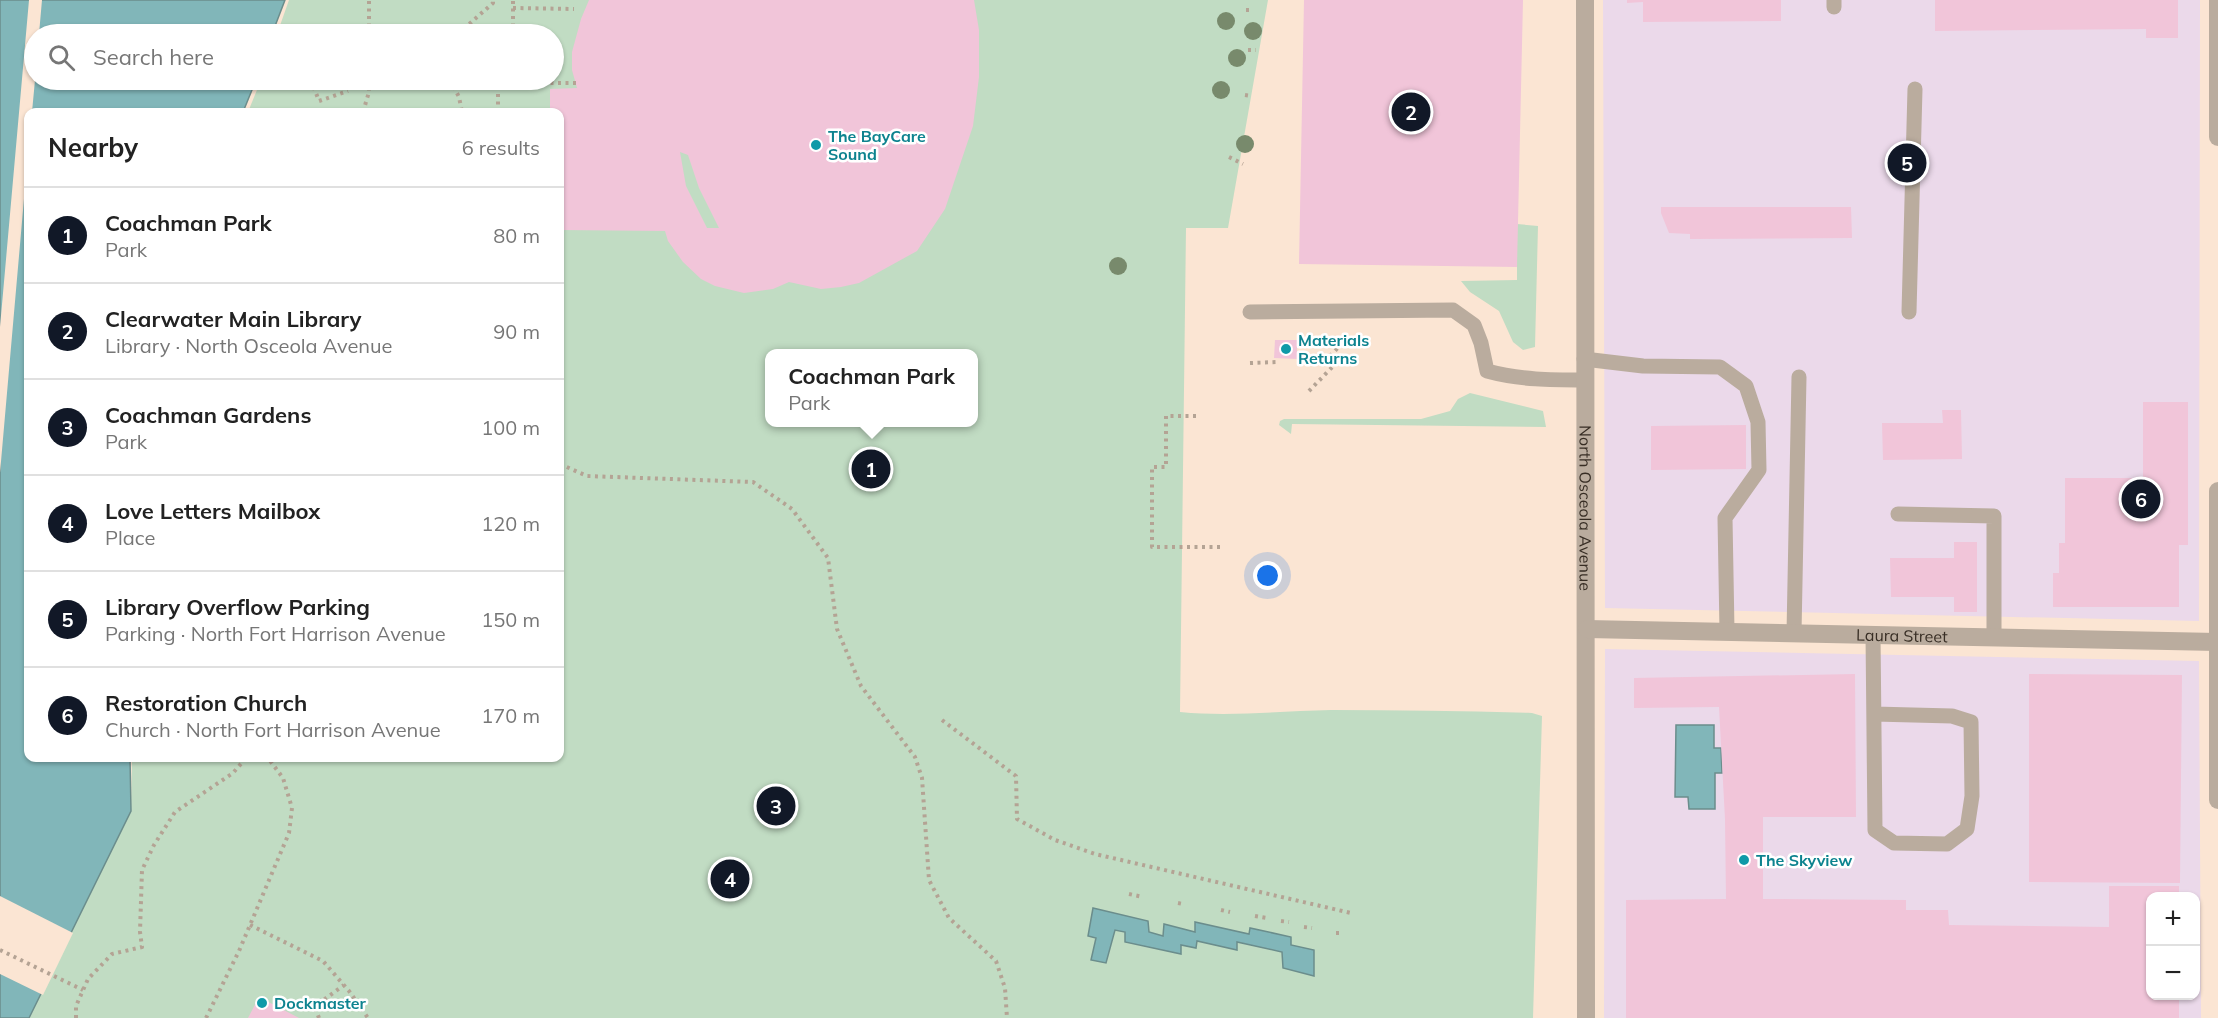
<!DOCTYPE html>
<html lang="en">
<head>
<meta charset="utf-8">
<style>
	:root { --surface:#fff; --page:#f2f2f2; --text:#222; --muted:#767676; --line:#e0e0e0; --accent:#111827 }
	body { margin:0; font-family:Mulish,sans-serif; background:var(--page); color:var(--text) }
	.controls { position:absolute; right:18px; bottom:18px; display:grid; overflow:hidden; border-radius:12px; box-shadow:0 2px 4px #0004 }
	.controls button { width:54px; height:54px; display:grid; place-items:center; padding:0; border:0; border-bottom:2px solid var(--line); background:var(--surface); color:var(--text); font:30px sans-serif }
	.you { position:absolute; left:1268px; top:576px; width:21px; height:21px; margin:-15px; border:4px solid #fff; border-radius:50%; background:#1a73e8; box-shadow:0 0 0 9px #1a73e833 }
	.badge { display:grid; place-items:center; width:39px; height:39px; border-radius:50%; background:var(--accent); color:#fff; font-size:20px; font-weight:700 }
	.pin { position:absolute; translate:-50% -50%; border:3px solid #fff; box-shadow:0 2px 6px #0006 }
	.popup { position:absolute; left:765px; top:349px; width:213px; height:78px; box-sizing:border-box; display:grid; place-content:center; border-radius:12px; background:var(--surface); filter:drop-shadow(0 2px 4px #0005); font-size:20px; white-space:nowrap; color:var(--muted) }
	.popup b { font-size:22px; color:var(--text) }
	.popup::after { content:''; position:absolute; left:50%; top:100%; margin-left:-12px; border:12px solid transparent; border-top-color:var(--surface) }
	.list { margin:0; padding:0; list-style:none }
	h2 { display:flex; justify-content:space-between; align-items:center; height:78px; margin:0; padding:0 24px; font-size:26px }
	h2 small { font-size:20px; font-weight:400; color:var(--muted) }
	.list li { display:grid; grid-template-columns:39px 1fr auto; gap:18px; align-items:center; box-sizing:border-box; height:96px; padding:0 24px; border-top:2px solid var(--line) }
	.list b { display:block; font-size:22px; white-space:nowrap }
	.list p { margin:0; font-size:20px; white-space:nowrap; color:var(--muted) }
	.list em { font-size:20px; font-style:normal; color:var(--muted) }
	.icon { flex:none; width:33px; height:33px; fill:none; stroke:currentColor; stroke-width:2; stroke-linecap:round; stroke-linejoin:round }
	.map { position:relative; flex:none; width:2218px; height:1018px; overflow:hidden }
	.search { position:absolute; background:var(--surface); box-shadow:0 2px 4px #0004; left:24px; top:24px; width:540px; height:66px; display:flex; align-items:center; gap:15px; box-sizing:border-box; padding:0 21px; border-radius:33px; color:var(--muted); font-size:22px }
	.panel { position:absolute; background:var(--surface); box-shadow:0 2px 4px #0004; left:24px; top:108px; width:540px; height:654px; border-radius:12px }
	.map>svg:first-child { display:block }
</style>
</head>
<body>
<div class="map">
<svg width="2218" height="1018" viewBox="0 0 2218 1018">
	<rect width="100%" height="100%" fill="#fbe5d3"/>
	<!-- commercial -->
	<g fill="#ebd9ea" fill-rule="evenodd">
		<path d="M1603,0H2200L2199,621L1605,608Z"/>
		<path d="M1605,649L2199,661L2201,1018H1604ZM2150,896H2196V996H2150Z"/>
	</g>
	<!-- green -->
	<g fill="#c1dcc3" fill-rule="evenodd">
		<path d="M289,0H1268L1228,228H1186L1180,712C1230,717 1281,711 1331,710C1398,710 1465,711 1532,713L1542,716L1533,1018H29L131,811L132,758H560V112H248L261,80H554V34H277ZM769,354H973V422H769Z"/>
		<path d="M1517,224L1538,226L1535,347L1523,350L1513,342L1499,311L1470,292L1461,281L1517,280Z"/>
		<path d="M1470,393L1543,411L1546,427L1292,424L1291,434L1279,425L1280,421L1284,419H1421L1450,411L1458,399Z"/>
	</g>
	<!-- water -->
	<g fill="#81b6b9" stroke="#6b8d8c" stroke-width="1.5">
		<path d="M0,0H285L272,34H34V80H256L243,112H28V758H130L131,811L29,1018H0Z"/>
		<path d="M1676,725H1714V748H1721L1722,773H1715V809H1689L1688,797H1675Z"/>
		<path d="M1093,908L1148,921L1149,932L1163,936L1164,924L1195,932V922L1249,934L1250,928L1291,937V945L1314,950V976L1283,968L1282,952L1237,942V950L1197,941L1196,948L1181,945V954L1125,942V932L1115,930L1106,963L1091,960L1096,938L1088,936Z"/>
	</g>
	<!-- pier -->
	<g fill="#fbe5d3">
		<path d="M29,0H42L39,34H34L35,80L32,112H28V153L0,473V327Z"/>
		<path d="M0,896L73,933L43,995L0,974Z"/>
	</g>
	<!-- building -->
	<g fill="#f1c5d9" fill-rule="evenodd">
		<path d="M589,0H974L979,30V77L973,126L945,209L917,251L859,283L841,287L821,289L789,282L773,289L744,293L715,286L701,279L683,262L668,241L665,231L560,230V112H550V89L577,88L572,70V52L581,19ZM680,152L688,155L699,188L719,228H707L686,186Z"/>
		<path d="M1304,0H1523L1517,267L1299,264Z"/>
		<path d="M1627,0H1781V21L1643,22V2L1627,3Z"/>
		<path d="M1935,0H2178V38H2146V29L1935,31Z"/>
		<path d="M1661,207H1851L1852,238L1690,239V234L1669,233L1661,213Z"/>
		<path d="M1275,340H1297V359L1274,358Z"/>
		<path d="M2143,402H2188V545H2179V607H2053V573H2059V543H2065V478H2143Z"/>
		<path d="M1942,410H1961L1962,459L1883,460L1882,423H1943Z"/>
		<path d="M1746,425V469L1651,470V426Z"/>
		<path d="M1954,542H1977V612H1954V597H1891L1890,558H1954Z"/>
		<path d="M1855,674L1856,817H1763V899L1906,900V910H1948L1949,925L2109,927V886H2179V896H2150V996H2179V1018H1626V900L1726,899L1725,819L1719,707L1634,708V678Z"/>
		<path d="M2029,674L2182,675L2180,883L2029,882Z"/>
		<path d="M259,997L299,1018H248Z"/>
	</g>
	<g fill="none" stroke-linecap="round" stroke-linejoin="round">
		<!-- path -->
		<g stroke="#b4a394" stroke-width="4" stroke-dasharray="3 4.5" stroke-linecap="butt">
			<path d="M513,8L574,9"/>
			<path d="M1246,10H1252"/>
			<path d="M369,34V0"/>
			<path d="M458,34L493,3V0"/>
			<path d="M513,34V0"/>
			<path d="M1248,50H1256"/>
			<path d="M311,80L319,101L348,91"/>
			<path d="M450,80L469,85H498"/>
			<path d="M450,80L459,97L462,112"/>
			<path d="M513,83H576"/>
			<path d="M1245,95L1252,96"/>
			<path d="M363,112L369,92V80"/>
			<path d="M498,112V85H513V80"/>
			<path d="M1229,157L1243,164"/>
			<path d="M1330,356L1349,336"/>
			<path d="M1250,363L1278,362"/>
			<path d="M1309,391L1342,357"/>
			<path d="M1196,416H1166V467H1152V547H1222"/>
			<path d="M560,464L587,476L753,482L792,509L828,558L837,629L861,686L915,757L922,778L929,880L949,918L996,961L1005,988L1007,1018"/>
			<path d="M942,720L1016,776L1017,819L1055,840L1095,854L1351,913"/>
			<path d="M1129,894L1143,897"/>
			<path d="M1178,903L1183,904"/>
			<path d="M1221,910L1230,912"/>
			<path d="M1255,916L1267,918"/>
			<path d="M1281,921L1289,922"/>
			<path d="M250,925L323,961L349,991L368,1018"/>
			<path d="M1304,927L1312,928"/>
			<path d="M1336,933H1341"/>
			<path d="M0,950L83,990"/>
			<path d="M76,1018V1006L88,979L112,954L142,947L140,932L142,870L154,845L175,812L233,773L246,758"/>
			<path d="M206,1018L239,951L289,833L292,808L283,778L268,758"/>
			<path d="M319,1018L316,1010L318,1004L344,985"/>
		</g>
		<!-- service -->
		<g stroke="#baac9e" stroke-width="15">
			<path d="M1834,7V0"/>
			<path d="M1250,312L1453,310L1474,325L1481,343L1487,371C1520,380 1551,380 1585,380"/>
			<path d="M1909,312L1915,89"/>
			<path d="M1584,359L1643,366L1720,367L1746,386L1758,422L1759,470L1725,518L1727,631"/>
			<path d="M1898,514L1994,516V637"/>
			<path d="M1794,633L1799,377"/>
			<path d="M1873,634L1875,830L1894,843L1947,844L1967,829L1972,796L1971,722L1952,716L1874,714"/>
		</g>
		<!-- minor -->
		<g stroke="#baac9e" stroke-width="18">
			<path id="s1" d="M1585,0L1586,1018"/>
			<path id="s2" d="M1587,629L2217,642"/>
		</g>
		<!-- tertiary -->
		<g stroke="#baac9e" stroke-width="18">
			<path d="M2218,0V137"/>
			<path d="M2218,491V800"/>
		</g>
	</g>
	<!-- trees -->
	<g fill="#788a6c">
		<circle cx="1226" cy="21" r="9"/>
		<circle cx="1253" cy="31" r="9"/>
		<circle cx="1237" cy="58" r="9"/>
		<circle cx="1221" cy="90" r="9"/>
		<circle cx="1245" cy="144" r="9"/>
		<circle cx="1118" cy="266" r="9"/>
	</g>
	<!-- markers -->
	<g fill="#0f9aa8" stroke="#fff" stroke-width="2">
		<circle cx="816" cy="145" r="6"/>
		<circle cx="1286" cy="349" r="6"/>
		<circle cx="1744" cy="860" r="6"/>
		<circle cx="262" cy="1003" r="6"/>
	</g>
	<g text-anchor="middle" stroke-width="5" stroke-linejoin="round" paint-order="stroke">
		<!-- culture labels -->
		<g font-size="16" font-weight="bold" fill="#0d838f" stroke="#fff" text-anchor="start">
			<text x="828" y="142">The BayCare<tspan x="828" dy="18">Sound</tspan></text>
			<text x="1298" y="346">Materials<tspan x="1298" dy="18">Returns</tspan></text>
			<text x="1756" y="866">The Skyview</text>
			<text x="274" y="1009">Dockmaster</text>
		</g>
		<!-- street labels -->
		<g font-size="16" fill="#372d24" stroke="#fff">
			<text dy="6" stroke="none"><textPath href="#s1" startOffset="508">North Osceola Avenue</textPath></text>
			<text dy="6" stroke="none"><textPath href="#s2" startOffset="315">Laura Street</textPath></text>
		</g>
	</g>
</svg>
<div class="controls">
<button>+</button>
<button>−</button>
</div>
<div class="you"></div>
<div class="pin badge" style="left:871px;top:469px">1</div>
<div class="popup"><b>Coachman Park</b>Park</div>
<div class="pin badge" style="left:1411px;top:112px">2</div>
<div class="pin badge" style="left:776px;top:806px">3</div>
<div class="pin badge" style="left:730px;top:879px">4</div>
<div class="pin badge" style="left:1907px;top:163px">5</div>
<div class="pin badge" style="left:2141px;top:499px">6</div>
<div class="search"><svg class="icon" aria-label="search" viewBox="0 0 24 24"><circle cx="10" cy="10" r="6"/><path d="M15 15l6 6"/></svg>Search here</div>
<section class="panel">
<h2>Nearby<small>6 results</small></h2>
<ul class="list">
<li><span class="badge">1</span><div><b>Coachman Park</b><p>Park</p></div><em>80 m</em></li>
<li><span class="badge">2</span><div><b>Clearwater Main Library</b><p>Library · North Osceola Avenue</p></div><em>90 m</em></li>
<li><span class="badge">3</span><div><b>Coachman Gardens</b><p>Park</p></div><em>100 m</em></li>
<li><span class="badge">4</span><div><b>Love Letters Mailbox</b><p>Place</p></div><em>120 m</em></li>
<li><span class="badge">5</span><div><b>Library Overflow Parking</b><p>Parking · North Fort Harrison Avenue</p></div><em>150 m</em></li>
<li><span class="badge">6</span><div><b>Restoration Church</b><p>Church · North Fort Harrison Avenue</p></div><em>170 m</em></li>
</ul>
</section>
</div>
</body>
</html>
